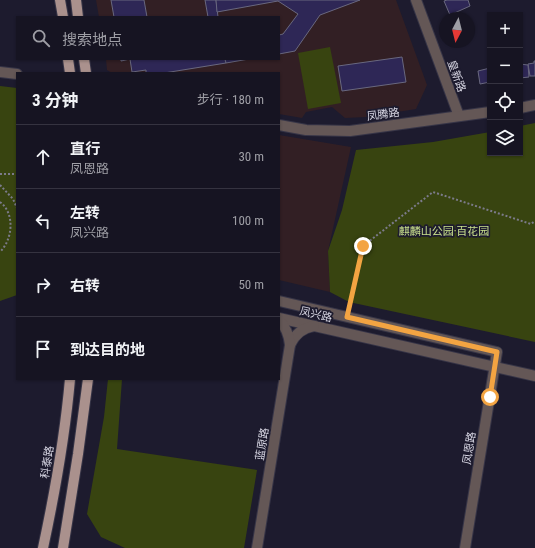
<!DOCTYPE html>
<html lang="zh">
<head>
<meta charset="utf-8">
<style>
	:root { --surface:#161422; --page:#23212f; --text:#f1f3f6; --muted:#9e9ea5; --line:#353340 }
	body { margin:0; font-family:"Roboto Condensed","Noto Sans SC",sans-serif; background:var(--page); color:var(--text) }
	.controls { position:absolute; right:12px; top:12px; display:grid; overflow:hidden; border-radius:0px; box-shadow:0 1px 3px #0004 }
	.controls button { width:36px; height:36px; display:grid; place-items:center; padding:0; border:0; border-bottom:1px solid var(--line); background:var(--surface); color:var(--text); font:20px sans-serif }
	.compass { position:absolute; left:439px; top:12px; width:36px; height:36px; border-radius:50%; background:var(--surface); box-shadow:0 1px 3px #0004; rotate:187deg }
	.stop { position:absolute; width:12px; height:12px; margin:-9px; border:3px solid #f3a442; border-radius:50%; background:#fff }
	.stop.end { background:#f3a442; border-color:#fff; box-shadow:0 1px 4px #0008 }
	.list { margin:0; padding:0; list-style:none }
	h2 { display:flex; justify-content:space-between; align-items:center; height:52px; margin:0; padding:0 16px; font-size:17px }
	h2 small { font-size:13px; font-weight:400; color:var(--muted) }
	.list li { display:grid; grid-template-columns:26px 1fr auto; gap:12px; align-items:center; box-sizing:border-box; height:64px; padding:0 16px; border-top:1px solid var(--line) }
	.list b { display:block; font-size:15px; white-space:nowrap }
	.list p { margin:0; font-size:13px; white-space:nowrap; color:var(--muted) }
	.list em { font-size:13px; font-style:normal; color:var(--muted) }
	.icon { flex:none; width:22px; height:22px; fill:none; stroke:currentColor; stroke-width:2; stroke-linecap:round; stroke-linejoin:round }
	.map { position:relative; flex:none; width:535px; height:548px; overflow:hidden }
	.search { position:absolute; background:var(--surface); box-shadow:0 1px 3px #0004; left:16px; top:16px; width:264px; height:44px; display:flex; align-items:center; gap:10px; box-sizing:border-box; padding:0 14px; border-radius:0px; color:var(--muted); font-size:15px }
	.panel { position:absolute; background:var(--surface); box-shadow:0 1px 3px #0004; left:16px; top:72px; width:264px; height:308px; border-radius:0px }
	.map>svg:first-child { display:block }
</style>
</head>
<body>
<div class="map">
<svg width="535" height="548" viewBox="0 0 535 548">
	<rect width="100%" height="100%" fill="#1d1b2e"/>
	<!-- education -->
	<g fill="#321f24">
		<path d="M96,0H396L427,85L416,109L366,117L345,118L332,107L306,112L302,118L279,114V73H112L107,70L106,59H279V17H99Z"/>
		<path d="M279,135L351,147L328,251L330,292L279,280Z"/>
	</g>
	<!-- green -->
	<g fill="#384410">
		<path d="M330,47L341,103L308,109L298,53Z"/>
		<path d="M0,86L17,88V295L0,301Z"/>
		<path d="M535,123V342L349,302L330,292L328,251L342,210L356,150L433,142L490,132V153H520V126Z"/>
		<path d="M108,379H122L117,449L257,470L244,548H125L101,537L87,514L104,417Z"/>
	</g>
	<!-- building -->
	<g fill="#2e2756" stroke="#69687f">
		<path d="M111,0H144L147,17H114Z"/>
		<path d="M205,0H216L218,17H208Z"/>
		<path d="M216,0H360L320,15L295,51L279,54V35L283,34L298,14L278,1L217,12Z"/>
		<path d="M447,0H468L470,6L450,15L444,1Z"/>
		<path d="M402,57L406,82L342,91L338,66Z"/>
		<path d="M121,59H225L226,63L164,73H146V70L132,72L130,59L121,61Z"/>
		<path d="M225,59H249L226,63Z"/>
		<path d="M534,61H535V76H530L528,64L534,63Z"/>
		<path d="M520,64L528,65L529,77L520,78Z"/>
		<path d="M490,68V82L480,84L478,71Z"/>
	</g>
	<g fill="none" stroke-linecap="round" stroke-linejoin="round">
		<!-- minor casing -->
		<g stroke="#373547" stroke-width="12">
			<g id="minor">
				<path d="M416,0L459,116"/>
				<path d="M0,72L17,74"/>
				<path d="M520,108L535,105"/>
				<path d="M279,125L306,130L350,131L490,112"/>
				<path d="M279,301L497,352L465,548"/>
				<path d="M279,318L535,376"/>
				<path d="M290,345C295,334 302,328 314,326"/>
				<path d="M257,548L290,345C289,335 286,327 279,320"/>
			</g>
		</g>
		<!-- major casing -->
		<g stroke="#373547" stroke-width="12">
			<g id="major">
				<path d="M60,0L63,17"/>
				<path d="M76,0L78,17"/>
				<path d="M68,59L70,73"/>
				<path d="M84,59L86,73"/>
				<path d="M43,548C55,492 65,436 70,379"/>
				<path d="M63,548L78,454L88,379"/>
			</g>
		</g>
		<!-- path -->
		<g stroke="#7c7b8b" stroke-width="2" stroke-dasharray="2 2" stroke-linecap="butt">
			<path d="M0,174H17"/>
			<path d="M0,185L13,199L17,208"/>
			<path d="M0,202C15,213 13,239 0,252"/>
			<path d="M350,308L363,246L433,192L531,224L535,221"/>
		</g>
		<!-- minor -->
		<use href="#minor" stroke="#645756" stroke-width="10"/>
		<!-- major -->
		<use href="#major" stroke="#aa918d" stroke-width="10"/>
	</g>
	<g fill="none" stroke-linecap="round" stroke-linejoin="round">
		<!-- route -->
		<path stroke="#f3a442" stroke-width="5" d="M363,246L347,317L497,352L490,397"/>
	</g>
	<g text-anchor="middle" stroke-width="3.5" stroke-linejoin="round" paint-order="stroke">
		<!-- street labels -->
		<g font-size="11" fill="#d8d7e4" stroke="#1d1b2e">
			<text transform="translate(457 76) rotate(70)" y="4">皇新路</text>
			<text transform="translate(383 114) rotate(-8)" y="4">凤腾路</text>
			<text transform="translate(316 314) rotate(13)" y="4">凤兴路</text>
			<text transform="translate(262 444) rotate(-81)" y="4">蓝原路</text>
			<text transform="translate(469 448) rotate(-81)" y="4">凤恩路</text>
			<text transform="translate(47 462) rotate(-81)" y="4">科泰路</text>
		</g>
		<!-- park labels -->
		<g font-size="11" fill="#c9e08d" stroke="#1d1b2e">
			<text x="444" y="235">麒麟山公园·百花园</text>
		</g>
	</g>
</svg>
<div class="controls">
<button>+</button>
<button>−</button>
<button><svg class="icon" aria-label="locate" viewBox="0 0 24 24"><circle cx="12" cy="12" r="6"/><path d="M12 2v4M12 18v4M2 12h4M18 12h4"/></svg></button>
<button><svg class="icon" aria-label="layers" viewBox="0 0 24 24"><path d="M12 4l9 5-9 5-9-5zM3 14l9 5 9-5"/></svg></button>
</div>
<svg class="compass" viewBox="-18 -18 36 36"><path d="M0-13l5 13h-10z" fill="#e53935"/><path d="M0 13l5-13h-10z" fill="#9e9ea5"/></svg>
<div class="stop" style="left:490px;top:397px"></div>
<div class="stop end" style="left:363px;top:246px"></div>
<div class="search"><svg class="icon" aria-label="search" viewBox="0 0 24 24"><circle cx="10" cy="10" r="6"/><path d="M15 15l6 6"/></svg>搜索地点</div>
<section class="panel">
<h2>3 分钟<small>步行 · 180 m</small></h2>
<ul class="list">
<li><svg class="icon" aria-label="ahead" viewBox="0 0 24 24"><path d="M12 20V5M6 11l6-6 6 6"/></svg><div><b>直行</b><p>凤恩路</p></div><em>30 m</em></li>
<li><svg class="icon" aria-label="left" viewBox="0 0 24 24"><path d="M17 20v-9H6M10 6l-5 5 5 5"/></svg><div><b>左转</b><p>凤兴路</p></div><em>100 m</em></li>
<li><svg class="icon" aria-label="right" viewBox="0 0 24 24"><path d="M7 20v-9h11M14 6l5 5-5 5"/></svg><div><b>右转</b></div><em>50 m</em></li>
<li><svg class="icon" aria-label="arrive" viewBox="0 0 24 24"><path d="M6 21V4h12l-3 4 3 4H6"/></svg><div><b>到达目的地</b></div></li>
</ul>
</section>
</div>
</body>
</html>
